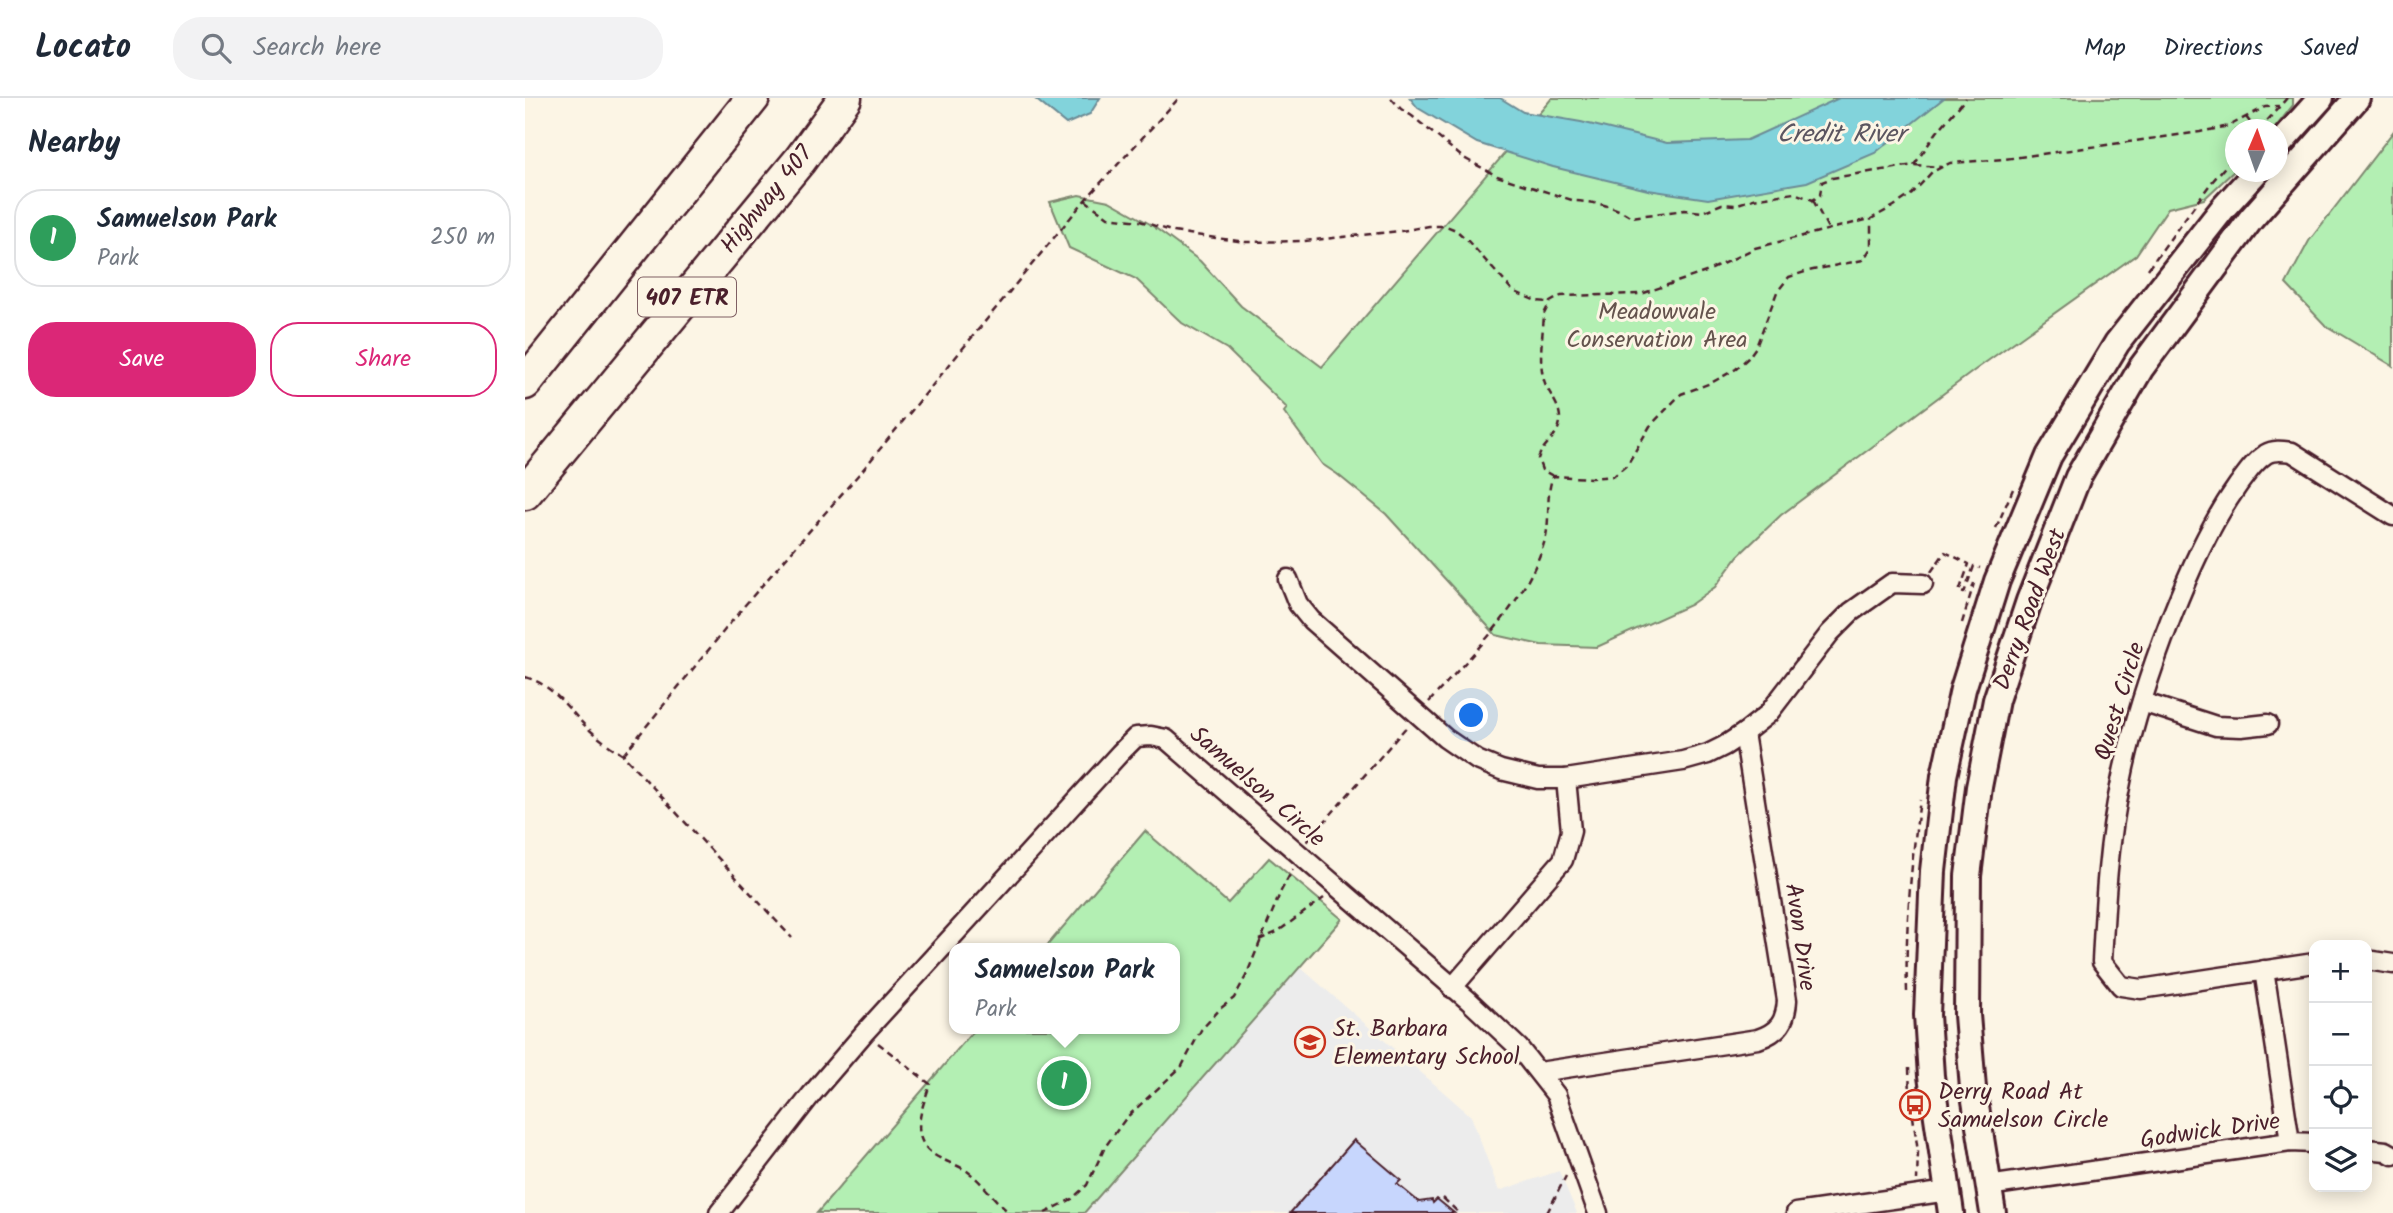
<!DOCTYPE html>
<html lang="en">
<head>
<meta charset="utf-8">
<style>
	:root { --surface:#fff; --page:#f2f2f3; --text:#1f2937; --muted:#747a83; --line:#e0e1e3; --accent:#db2777 }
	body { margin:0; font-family:Kalam,sans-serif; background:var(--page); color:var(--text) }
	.controls { position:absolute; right:21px; bottom:21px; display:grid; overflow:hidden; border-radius:14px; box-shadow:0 4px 18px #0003 }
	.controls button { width:63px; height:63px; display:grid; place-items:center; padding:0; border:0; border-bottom:2px solid var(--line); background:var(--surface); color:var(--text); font:35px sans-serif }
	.compass { position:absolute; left:1700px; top:21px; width:63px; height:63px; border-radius:50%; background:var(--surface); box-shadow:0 4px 18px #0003; rotate:2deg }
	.you { position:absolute; left:947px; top:618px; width:24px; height:24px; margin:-18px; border:5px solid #fff; border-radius:50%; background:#1a73e8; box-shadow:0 0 0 10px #1a73e833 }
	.badge { display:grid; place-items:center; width:46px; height:46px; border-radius:50%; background:var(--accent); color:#fff; font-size:23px; font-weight:700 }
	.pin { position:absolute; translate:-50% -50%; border:4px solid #fff; box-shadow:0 2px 7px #0006 }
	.popup { position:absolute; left:424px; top:845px; width:231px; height:91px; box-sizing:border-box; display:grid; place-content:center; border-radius:14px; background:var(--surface); filter:drop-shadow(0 2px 5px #0005); font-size:23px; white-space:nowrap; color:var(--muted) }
	.popup b { font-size:26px; color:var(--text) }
	.popup::after { content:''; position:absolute; left:50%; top:100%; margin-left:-14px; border:14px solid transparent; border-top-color:var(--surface) }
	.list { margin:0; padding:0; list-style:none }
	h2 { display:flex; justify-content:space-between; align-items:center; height:91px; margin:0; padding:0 28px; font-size:30px }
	h2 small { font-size:23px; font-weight:400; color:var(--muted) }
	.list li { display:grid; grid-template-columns:46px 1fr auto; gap:21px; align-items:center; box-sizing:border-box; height:98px; margin:0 14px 14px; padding:0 14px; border:2px solid var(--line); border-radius:28px }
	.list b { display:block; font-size:26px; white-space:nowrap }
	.list p { margin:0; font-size:23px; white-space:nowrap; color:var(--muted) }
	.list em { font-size:23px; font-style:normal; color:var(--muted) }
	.actions { display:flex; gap:14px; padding:21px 28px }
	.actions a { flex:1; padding:16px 0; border:2px solid var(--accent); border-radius:28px; text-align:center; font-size:24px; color:var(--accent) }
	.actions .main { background:var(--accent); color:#fff }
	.icon { flex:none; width:38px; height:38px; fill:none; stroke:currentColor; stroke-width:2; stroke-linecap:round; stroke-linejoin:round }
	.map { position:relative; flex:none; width:1868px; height:1115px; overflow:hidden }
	header { display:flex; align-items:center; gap:42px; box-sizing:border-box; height:98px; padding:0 35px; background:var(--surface); border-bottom:2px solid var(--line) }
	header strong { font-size:33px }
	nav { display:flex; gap:38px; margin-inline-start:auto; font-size:24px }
	.search { width:490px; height:63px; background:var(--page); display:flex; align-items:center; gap:18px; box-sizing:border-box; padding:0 24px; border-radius:28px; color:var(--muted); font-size:26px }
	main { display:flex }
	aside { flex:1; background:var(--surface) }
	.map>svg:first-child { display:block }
</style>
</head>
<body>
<header>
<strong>Locato</strong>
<div class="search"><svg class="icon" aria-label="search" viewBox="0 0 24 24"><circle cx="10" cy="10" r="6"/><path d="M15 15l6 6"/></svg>Search here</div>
<nav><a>Map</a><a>Directions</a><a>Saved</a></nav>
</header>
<main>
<aside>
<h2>Nearby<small></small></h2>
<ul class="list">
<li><span class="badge" style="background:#2e9e5b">1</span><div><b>Samuelson Park</b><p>Park</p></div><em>250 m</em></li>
</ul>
<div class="actions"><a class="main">Save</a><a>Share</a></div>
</aside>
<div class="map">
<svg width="1868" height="1115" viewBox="0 0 1868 1115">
	<rect width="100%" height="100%" fill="#fcf5e5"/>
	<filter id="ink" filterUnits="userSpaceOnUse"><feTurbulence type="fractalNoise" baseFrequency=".0143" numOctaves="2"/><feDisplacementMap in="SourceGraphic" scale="14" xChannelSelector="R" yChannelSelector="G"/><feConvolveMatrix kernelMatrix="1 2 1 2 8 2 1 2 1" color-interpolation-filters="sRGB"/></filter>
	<g filter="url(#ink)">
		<!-- built -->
		<path fill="#ececec" d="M775,869L946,1018L974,1093L1034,1073L1052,1115H559Z"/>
		<!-- green -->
		<g fill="#b3efb3" stroke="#7e876f" stroke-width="2">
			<path d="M1027,0H1768V7L1749,31L1710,32V72L1679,101L1643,110L1611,157L1450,272L1256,417L1213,458L1190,489L1165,507L1072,549L1016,547L971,537L861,416L812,376L797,366L759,314L762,310L702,251L657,225L611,181L544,150L525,104L554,97L584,103L625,126L675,163L716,208L797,269Z"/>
			<path d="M1868,34V268L1800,227L1761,186L1784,143Z"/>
			<path d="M620,733L703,805L744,760L817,821L559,1115H292L450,931H649V850H520Z"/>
		</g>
		<!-- water -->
		<g fill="#82d3db" stroke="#6c8b95" stroke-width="2">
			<path d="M509,0H575L565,16L541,26Z"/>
			<path d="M885,0H975L998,14L1056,24L1142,45L1222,42L1314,0H1419L1350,55L1282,84L1183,101L1123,92L1028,69L952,45L893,10Z"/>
		</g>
		<!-- building -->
		<path fill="#c7d6fd" stroke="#4a1f2b" stroke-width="2" d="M829,1042L876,1082L872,1086L894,1104L907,1102L908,1105L912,1101L929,1115H765Z"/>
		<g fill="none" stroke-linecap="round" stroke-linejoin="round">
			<!-- street casing -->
			<g stroke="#4a1f2b" stroke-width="23">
				<g id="street">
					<path d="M763,481L773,506L786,522L920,640L952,662L976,672L1013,681H1041L1158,663L1183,656L1199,648L1219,635L1243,616L1305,535L1326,514L1367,485L1398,486"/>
					<path d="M1617,604L1691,628L1716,629L1743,626"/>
					<path d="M1842,862L1868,866"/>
					<path d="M1789,865L1616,891L1596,888L1577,864C1580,804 1583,744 1596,684C1607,628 1625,574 1646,520C1664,474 1684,428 1713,387C1722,375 1729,364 1741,356C1749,351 1759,353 1767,354L1868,418"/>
					<path d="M1739,872L1765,1044"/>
					<path d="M927,890L1038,762L1046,733L1041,681"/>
					<path d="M1014,974L1233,941C1254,934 1261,923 1262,902L1219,635"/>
					<path d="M1842,1051L1861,1053L1868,1057"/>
					<path d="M1463,1088L1765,1044L1789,1045"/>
					<path d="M194,1115L286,997L340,934L595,655L611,639L626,638L641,641L943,902L994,950L1031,997L1073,1115"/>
					<path d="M1271,1115L1423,1093"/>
				</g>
			</g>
			<!-- secondary casing -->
			<g stroke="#4a1f2b" stroke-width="30">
				<g id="secondary">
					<path d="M1752,49L1796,0"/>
					<path d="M1426,1115L1406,978L1402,917L1408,773L1419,678L1438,591L1472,483L1524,358L1592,245L1699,109L1731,74"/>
					<path d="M1468,1115L1448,990L1442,917L1443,778L1454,689L1471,602L1504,503L1553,379L1616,270L1726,121L1832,0"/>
				</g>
			</g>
			<!-- highway casing -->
			<g stroke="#4a1f2b" stroke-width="37">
				<g id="highway">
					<path d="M0,285L228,0"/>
					<path d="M0,395L275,62L320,0"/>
				</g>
			</g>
			<!-- path -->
			<g stroke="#4a1f2b" stroke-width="2.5" stroke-dasharray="7 5" stroke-linecap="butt">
				<path d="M866,0L876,11L887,18L937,59L972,78L1050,103C1069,104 1091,108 1106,119L1160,112L1177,114L1197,106L1210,107L1228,101L1269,95L1288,102L1295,97L1297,84L1307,80L1389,67L1416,69"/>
				<path d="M1721,19L1731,32"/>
				<path d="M1734,32L1762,0"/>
				<path d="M1389,67L1412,34L1441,0"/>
				<path d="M560,102L583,119L615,123L649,134L720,144L779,143L876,133L904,128H921L931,132L943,143L988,193L1011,203L1025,204"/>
				<path d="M1288,102L1304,132"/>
				<path d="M1623,171L1686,85L1710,57"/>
				<path d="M1028,378L1017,372L1013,361C1017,346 1034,339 1035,323C1036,307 1023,296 1019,282C1013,262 1018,236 1019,216L1025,204L1036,198L1116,196L1181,174L1230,150L1345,121"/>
				<path d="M1471,430L1488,391"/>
				<path d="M1406,474L1420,454L1444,466L1434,494L1439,495L1449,468L1455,470"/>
				<path d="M1437,525L1449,485"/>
				<path d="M0,579C29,586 45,615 67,634C77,643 88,650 98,657L267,840"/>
				<path d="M904,604C948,555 1001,506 1020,442C1026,420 1020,399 1028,378L1066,380L1089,378L1102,367L1125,328L1156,296L1186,285L1211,271L1223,260L1231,249L1252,194L1264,179L1283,173L1338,162L1346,150V121L1369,108L1387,96L1407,74L1425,65L1480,61L1675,34L1704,28L1740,9L1754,8"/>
				<path d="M98,657L220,507L341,368L560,102L654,0"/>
				<path d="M782,744L883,627"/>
				<path d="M734,842L752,834L799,800"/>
				<path d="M1382,894C1380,829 1386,766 1395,702"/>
				<path d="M353,945L405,986C398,1009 383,1038 408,1056C418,1063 431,1066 442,1073C459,1085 469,1103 485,1115"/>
				<path d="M1384,970L1385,997L1393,1054L1392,1082"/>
				<path d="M918,1100L934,1115"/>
				<path d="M520,1115L547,1101L562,1087L580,1049L601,1020L657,968L676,932L696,910L709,900L721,878L756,793L768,771"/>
				<path d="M1022,1115L1041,1078"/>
			</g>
			<!-- street -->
			<use href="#street" stroke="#fcf5e5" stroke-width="18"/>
			<!-- secondary -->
			<use href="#secondary" stroke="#fcf5e5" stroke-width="24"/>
			<!-- highway -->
			<use href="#highway" stroke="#fcf5e5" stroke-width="32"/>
		</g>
	</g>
	<!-- icons -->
	<defs>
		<g id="school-ring" transform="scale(1.575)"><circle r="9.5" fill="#fcf5e5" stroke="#c8321e" stroke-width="1.5"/><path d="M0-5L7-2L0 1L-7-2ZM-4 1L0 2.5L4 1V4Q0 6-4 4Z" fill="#c8321e"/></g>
		<g id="bus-ring" transform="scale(1.575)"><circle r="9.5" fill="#fcf5e5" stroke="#c8321e" stroke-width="1.5"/><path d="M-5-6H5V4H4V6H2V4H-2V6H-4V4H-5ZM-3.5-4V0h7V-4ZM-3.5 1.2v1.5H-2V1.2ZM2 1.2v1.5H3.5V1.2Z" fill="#c8321e"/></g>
	</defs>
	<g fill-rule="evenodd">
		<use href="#school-ring" x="785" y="944"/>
		<use href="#bus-ring" x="1390" y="1007"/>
	</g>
	<g text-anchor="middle" stroke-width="6" stroke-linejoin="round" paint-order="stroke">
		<!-- shield labels -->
		<rect fill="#fcf5e5" stroke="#7f5f63" stroke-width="2" x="113" y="179.5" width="98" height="39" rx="5"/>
		<g font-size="23" font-weight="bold" fill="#4a1f2b">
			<text x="162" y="207">407 ETR</text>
		</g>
		<!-- street labels -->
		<g font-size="24" fill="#4a1f2b" stroke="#fcf5e5">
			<text transform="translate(241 101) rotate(-51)" y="8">Highway 407</text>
			<text transform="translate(1504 511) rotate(-70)" y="8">Derry Road West</text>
			<text transform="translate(1594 603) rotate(-73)" y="8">Quest Circle</text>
			<text transform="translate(733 688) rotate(41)" y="8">Samuelson Circle</text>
			<text transform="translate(1276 839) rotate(82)" y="8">Avon Drive</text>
			<text transform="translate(1685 1032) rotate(-8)" y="8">Godwick Drive</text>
		</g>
		<!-- park labels -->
		<g font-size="24" fill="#64534d" stroke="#fcf5e5">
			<text x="1132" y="221">Meadowvale<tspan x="1132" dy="28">Conservation Area</tspan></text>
		</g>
		<!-- poi labels -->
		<g font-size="24" fill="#4a1f2b" stroke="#fcf5e5" text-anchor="start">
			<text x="808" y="938">St. Barbara<tspan x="808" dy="28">Elementary School</tspan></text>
			<text x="1413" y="1001">Derry Road At<tspan x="1413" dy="28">Samuelson Circle</tspan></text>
		</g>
		<!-- water labels -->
		<g font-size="26" font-style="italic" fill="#5b5560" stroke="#fcf5e5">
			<text x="1316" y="44">Credit River</text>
		</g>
	</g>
</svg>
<div class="controls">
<button>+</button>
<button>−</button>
<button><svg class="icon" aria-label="locate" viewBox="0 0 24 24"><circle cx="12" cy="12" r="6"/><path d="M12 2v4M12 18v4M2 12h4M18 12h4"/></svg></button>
<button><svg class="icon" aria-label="layers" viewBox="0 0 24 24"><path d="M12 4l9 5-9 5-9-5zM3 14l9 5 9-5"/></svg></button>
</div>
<svg class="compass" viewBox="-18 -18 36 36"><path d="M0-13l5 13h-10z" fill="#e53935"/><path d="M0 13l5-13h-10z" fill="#747a83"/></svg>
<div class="you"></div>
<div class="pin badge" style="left:539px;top:985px;background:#2e9e5b">1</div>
<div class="popup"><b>Samuelson Park</b>Park</div>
</div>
</main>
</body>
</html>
